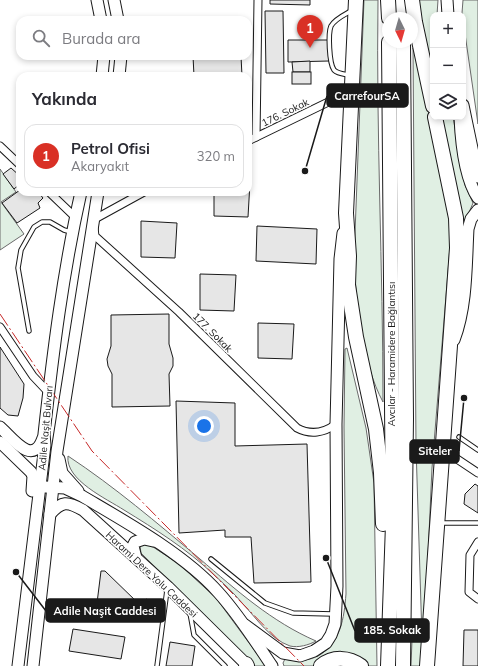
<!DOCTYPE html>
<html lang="tr">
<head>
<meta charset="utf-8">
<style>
	:root { --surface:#fff; --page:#f7f7f7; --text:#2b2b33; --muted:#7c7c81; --line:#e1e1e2; --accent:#d93025 }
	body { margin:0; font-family:Mulish,sans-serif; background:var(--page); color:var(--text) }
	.controls { position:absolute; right:12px; top:12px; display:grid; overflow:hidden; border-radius:8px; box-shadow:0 2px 6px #0003 }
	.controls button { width:36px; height:36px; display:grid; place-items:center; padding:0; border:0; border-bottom:1px solid var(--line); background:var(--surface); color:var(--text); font:20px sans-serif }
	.compass { position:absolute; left:382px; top:12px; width:36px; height:36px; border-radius:50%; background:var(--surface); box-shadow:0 2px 6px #0003; rotate:175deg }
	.you { position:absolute; left:204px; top:426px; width:14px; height:14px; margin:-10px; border:3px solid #fff; border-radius:50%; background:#1a73e8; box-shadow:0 0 0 6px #1a73e833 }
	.badge { display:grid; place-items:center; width:26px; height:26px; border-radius:50%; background:var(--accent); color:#fff; font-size:13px; font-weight:700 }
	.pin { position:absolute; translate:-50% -33px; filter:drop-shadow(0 1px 2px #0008) }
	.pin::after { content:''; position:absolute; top:21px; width:14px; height:12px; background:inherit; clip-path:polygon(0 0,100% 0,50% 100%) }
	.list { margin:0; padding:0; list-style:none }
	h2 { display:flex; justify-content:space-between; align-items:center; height:52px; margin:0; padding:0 16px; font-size:17px }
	h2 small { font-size:13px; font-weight:400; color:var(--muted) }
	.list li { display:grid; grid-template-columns:26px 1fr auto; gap:12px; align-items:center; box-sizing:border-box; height:64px; margin:0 8px 8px; padding:0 8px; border:1px solid var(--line); border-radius:12px }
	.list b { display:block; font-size:15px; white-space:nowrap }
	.list p { margin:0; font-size:13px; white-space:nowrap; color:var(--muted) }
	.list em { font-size:13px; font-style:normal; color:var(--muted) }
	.icon { flex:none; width:22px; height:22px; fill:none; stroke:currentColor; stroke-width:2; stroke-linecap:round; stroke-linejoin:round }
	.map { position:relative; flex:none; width:478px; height:666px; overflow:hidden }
	.search { position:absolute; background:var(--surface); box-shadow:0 2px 6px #0003; left:16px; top:16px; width:236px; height:44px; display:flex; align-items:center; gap:10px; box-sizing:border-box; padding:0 14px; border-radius:12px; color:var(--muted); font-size:15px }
	.panel { position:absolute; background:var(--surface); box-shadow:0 2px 6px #0003; left:16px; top:72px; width:236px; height:124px; border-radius:12px }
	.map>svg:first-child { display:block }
</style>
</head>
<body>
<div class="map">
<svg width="478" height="666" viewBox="0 0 478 666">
	<rect width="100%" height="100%" fill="#fff"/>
	<!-- green -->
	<g fill="#e0efe3" stroke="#6a6a6a">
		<path d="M364,0H378C376,134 383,268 383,402C362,363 356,303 354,259Z"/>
		<path d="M416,0H438L437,15H433V84Z"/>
		<path d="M463,0H478V124L462,13Z"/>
		<path d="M413,48L424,84L449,207L451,234L432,468L423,666H411L412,640L422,638L416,447Z"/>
		<path d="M441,117H453L465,185L473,203L462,229Z"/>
		<path d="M0,169L16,192L1,202L24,234L0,250Z"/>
		<path d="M347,348L366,428L374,483L377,666H369L363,662L317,666H284L283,663L285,659C296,662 308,661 318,656C341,643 344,618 346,594L344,427L345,349Z"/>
		<path d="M68,456C115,487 157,523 200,559C236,590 272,622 316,641C309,645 298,648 290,646C270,639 257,619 243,604C234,593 223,583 213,574C187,549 155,529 124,510C107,499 65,480 68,456Z"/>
		<path d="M147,543L179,564L216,598L266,666H255L141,553L140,546Z"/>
	</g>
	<!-- building -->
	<g fill="#e6e6e6" stroke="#1a1a1a">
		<path d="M270,0H310V5L270,4Z"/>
		<path d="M265,11H283L284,73H266Z"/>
		<path d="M288,40H329V61L288,62Z"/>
		<path d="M193,56H241L242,76H194Z"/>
		<path d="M310,61V72H293L292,62Z"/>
		<rect x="292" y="72" width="19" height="12"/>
		<path d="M11,168L20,176V184L14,189L3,174Z"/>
		<path d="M248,182H250L248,217L214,216V192H248Z"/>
		<path d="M20,190V192H38L43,198L38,203L40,208L17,223L2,203Z"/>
		<path d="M141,221L177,223L175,258L141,257Z"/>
		<path d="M257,226L317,229L316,264L256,261Z"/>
		<path d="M200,274L236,275L234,311L200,310Z"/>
		<path d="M169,314V344L173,358V366L169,374L170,406L112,407V374L108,366L107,359L111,346V315Z"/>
		<path d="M258,323L294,324L292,359L258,358Z"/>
		<path d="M0,347L24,384L23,398L18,416L8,415L0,408Z"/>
		<path d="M176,401L235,403V446L307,444L311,582L254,583L251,537H225V530L179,533Z"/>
		<path d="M475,484L478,486V513L464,504L465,494Z"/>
		<path d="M101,571H105L138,603L147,599L149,601L147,612L143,617L136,619L107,613L108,604L97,603Z"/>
		<path d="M73,629L125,637L121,659L69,651Z"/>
		<path d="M464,630H478V666H463Z"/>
		<path d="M170,642L195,646L192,666H166Z"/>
	</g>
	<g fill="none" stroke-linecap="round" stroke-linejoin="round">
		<!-- lane casing -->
		<g stroke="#1a1a1a" stroke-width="5.5">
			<g id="lane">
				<path d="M349,75C344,74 338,74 334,70C329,63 328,33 331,26C335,19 344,15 351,11"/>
				<path d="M29,331L18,268L21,250L34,227L42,222H50L64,230L71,232"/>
				<path d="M459,437L478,450"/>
				<path d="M440,523H478"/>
				<path d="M211,559L265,603L293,613L333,614"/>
				<path d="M190,613L194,635L225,666"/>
				<path d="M157,666L167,590"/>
			</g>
		</g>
		<!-- street casing -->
		<g stroke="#1a1a1a" stroke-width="9">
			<g id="street">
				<path d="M256,137L258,0"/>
				<path d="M248,141L353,90"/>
				<path d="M0,146L20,165"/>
				<path d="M49,192L75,217"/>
				<path d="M144,192L93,220L95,236L179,312L297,428C310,435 324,433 336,424"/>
				<path d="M0,327L33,376L49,393"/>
				<path d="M442,449L478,473"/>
				<path d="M478,542L470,555L469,592L478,599"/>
			</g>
		</g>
		<!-- secondary casing -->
		<g stroke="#1a1a1a" stroke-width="13">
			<g id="secondary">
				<path d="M97,0L101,20"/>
				<path d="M114,0L118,20"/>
				<path d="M447,0L448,15"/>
				<path d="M102,76L104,56"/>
				<path d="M119,76L121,56"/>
				<path d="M463,105L478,177"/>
				<path d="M460,117C461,140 465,179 478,198"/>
				<path d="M454,340C467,306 466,265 468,229L471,219L478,210"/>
				<path d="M0,427C13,439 33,467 43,438"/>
				<path d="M0,442L31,472L33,476L32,491"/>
				<path d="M59,459L62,473L78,491"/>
				<path d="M45,487L65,488L82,496C126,522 184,554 218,592C239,615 255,641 272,666"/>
				<path d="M50,514C62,501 67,501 83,510L168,587L248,666"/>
				<path d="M136,558L133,546L135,542L144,539L153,541"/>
				<path d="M245,625L283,653L300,656L314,651L326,643L331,635L335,624L337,586L336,424L340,259L343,233"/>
				<path d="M18,666L45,445L44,434C53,352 63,272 81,192"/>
				<path d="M33,666L57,451L98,192"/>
			</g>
		</g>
		<!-- highway casing -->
		<g stroke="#1a1a1a" stroke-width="16">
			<g id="highway">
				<path d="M356,0L346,213L349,256L348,285L356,337L376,429L381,473L383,524"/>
				<path d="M388,0L389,18"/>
				<path d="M412,0L415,22L433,106"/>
				<path d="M246,664L247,666"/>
				<path d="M321,666C333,656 349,657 361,666"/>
				<path d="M388,666L393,524L389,42"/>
				<path d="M403,666L406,418L403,42"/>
				<path d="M427,666L457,248L456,218L435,117"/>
			</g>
		</g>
		<!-- lane -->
		<use href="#lane" stroke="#fff" stroke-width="3.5"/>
		<!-- street -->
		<use href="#street" stroke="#fff" stroke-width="7"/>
		<!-- secondary -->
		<use href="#secondary" stroke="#fff" stroke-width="11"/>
		<!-- highway -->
		<use href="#highway" stroke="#fff" stroke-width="14"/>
		<!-- power -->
		<path stroke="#c62828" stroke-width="1" stroke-dasharray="14 3 2 3" stroke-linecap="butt" d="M0,314L92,451L304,666"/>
	</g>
	<g text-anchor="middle" stroke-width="3" stroke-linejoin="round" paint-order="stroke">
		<!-- street labels -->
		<g font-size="10" fill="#1a1a1a" stroke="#fff">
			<text transform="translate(285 112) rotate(-26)" y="4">176. Sokak</text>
			<text transform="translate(213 332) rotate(45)" y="4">177. Sokak</text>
			<text transform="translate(391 354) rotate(-90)" y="4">Avcılar - Haramidere Bağlantısı</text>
			<text transform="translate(45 428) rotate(-85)" y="4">Adile Naşit Bulvarı</text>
			<text transform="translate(152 574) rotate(43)" y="4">Harami Dere Yolu Caddesi</text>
		</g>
	</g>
	<!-- callouts -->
	<path fill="none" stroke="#1a1a1a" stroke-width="1.5" d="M305 171L327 96M464 398L459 451M16 572L46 611M326 558L355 631"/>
	<g fill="#1a1a1a" stroke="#fff" stroke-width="1.5">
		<circle cx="305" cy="171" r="4"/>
		<circle cx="464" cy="398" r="4"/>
		<circle cx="16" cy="572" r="4"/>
		<circle cx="326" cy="558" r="4"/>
	</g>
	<g fill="#1a1a1a" stroke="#1a1a1a" stroke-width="1.5">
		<rect x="327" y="84" width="81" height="23" rx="4"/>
		<rect x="410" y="440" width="49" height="23" rx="4"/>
		<rect x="46" y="599" width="119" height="23" rx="4"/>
		<rect x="355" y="619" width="74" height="23" rx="4"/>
	</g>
	<g font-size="11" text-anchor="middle" font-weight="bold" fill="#fff">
		<text x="367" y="100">CarrefourSA</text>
		<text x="435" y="455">Siteler</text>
		<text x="105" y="615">Adile Naşit Caddesi</text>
		<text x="392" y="634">185. Sokak</text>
	</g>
</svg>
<div class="controls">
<button>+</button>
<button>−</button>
<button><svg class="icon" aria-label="layers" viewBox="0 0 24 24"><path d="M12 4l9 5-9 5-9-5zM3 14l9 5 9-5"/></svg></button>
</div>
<svg class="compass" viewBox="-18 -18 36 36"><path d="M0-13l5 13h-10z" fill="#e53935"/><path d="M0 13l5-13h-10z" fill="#7c7c81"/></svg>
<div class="you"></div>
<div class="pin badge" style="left:310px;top:48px">1</div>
<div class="search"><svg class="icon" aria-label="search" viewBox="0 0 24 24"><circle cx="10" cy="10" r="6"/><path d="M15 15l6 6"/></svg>Burada ara</div>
<section class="panel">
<h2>Yakında<small></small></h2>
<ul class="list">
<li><span class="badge">1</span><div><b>Petrol Ofisi</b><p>Akaryakıt</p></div><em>320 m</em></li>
</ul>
</section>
</div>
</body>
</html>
